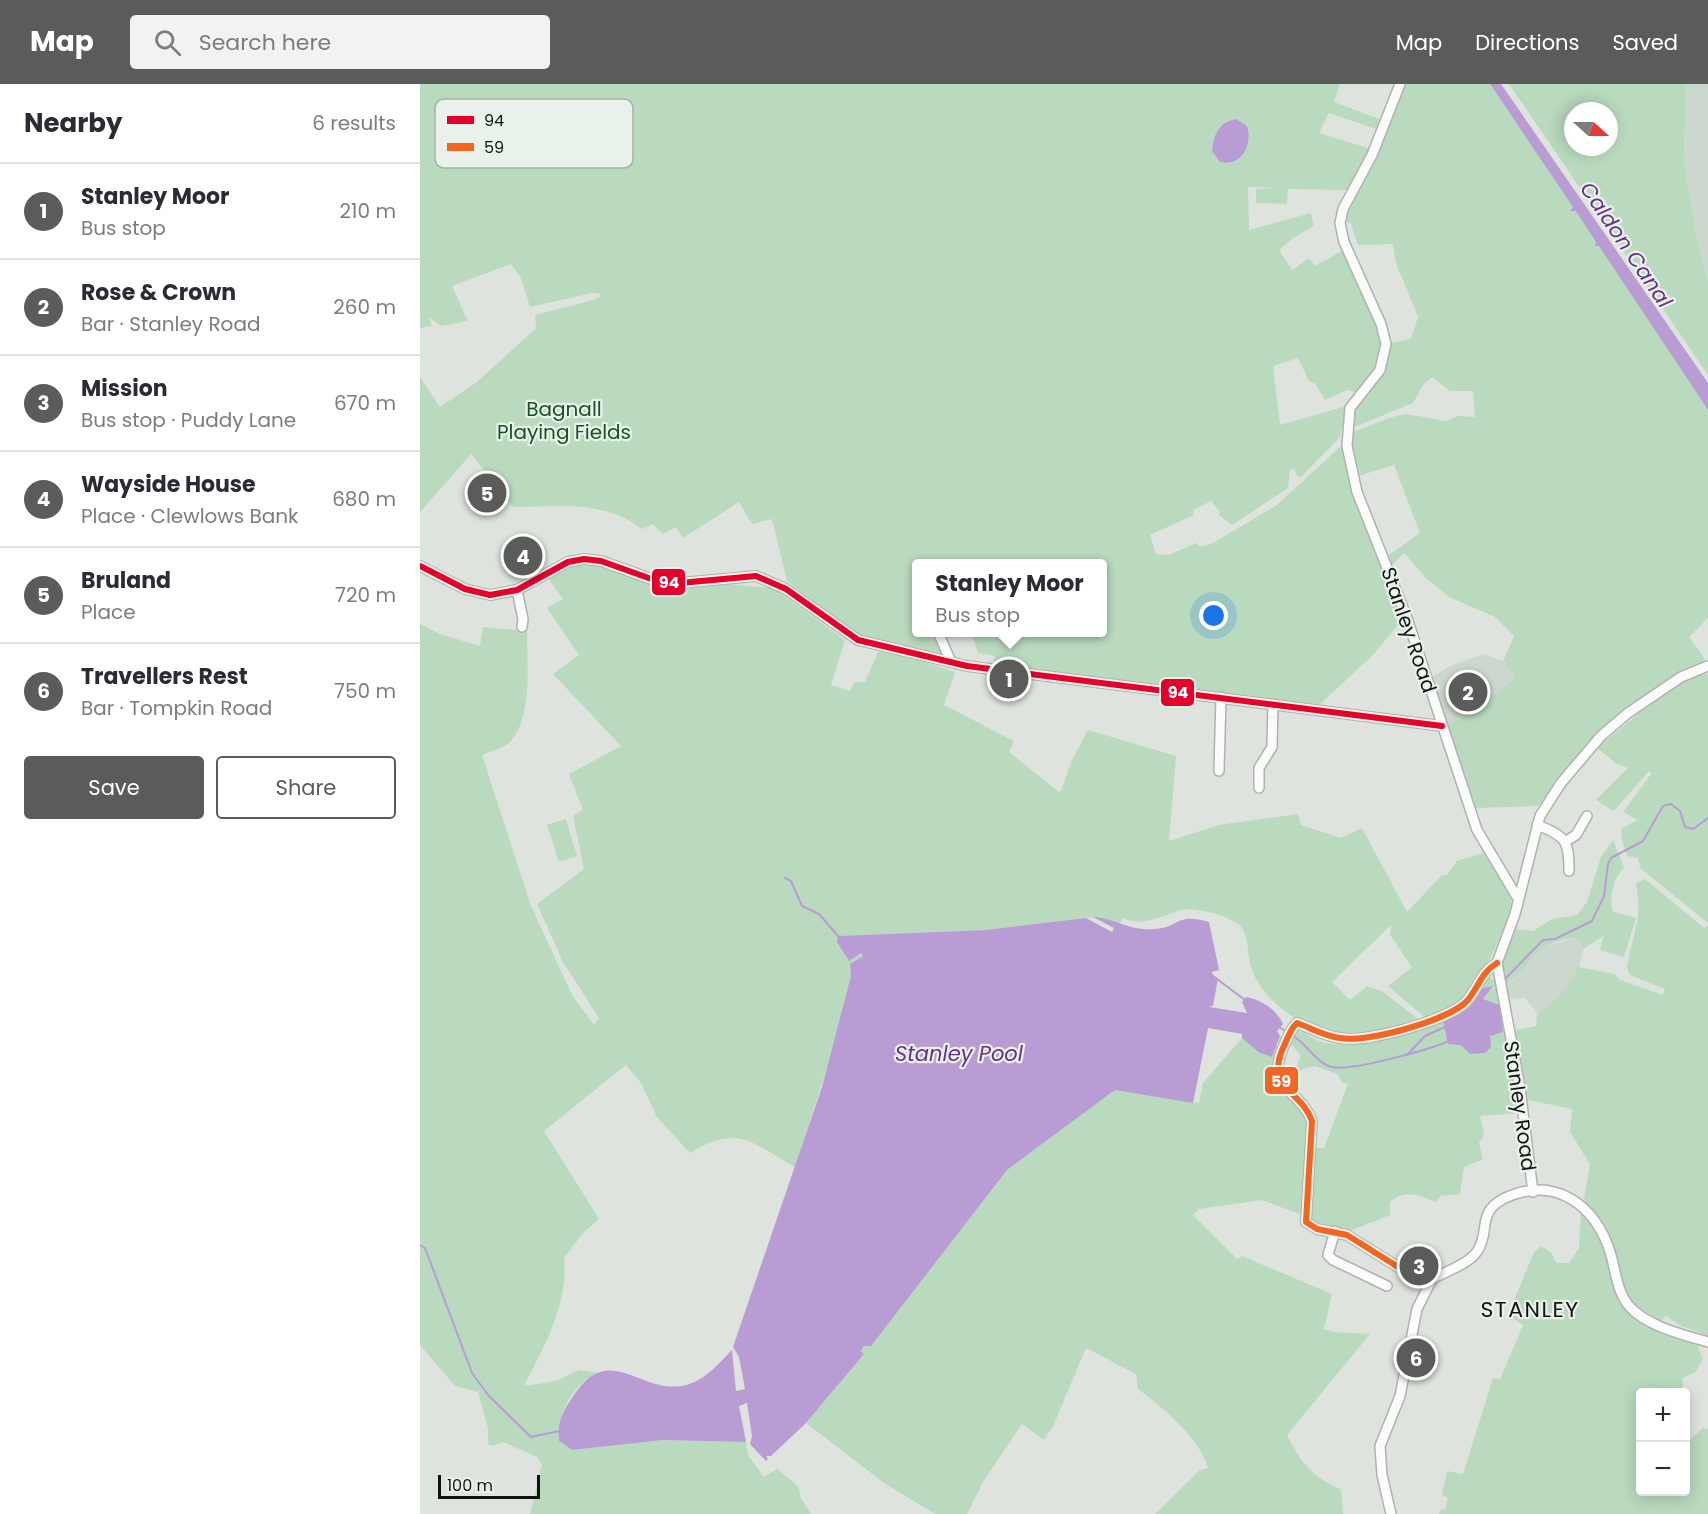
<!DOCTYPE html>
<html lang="en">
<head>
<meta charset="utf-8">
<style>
	:root { --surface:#fff; --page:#f2f2f3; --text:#2b2b33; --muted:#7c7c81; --line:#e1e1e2; --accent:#595c59 }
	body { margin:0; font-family:Poppins,sans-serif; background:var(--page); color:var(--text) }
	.controls { position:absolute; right:18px; bottom:18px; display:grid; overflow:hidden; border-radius:6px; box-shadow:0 3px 15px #0003 }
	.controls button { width:54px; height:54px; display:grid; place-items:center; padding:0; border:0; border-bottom:2px solid var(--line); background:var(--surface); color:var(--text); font:30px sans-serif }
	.compass { position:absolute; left:1144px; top:18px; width:54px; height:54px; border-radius:50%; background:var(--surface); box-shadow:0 3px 15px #0003; rotate:111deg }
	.scale { position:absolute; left:18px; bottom:15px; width:102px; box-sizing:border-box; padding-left:6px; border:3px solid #111412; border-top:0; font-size:16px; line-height:21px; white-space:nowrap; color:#111412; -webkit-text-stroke:4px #e9f2ea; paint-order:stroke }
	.you { position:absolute; left:794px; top:532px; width:21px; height:21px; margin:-15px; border:4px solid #fff; border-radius:50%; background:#1a73e8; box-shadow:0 0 0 9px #1a73e833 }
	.badge { display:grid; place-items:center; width:39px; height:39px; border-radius:50%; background:var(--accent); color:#fff; font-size:20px; font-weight:700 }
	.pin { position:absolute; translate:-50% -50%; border:3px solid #fff; box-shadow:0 2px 6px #0006 }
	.popup { position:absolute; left:492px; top:475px; width:195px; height:78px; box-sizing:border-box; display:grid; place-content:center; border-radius:6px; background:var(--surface); filter:drop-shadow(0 2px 4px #0005); font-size:20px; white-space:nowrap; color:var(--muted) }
	.popup b { font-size:22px; color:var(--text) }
	.popup::after { content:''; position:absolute; left:50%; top:100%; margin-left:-12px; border:12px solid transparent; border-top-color:var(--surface) }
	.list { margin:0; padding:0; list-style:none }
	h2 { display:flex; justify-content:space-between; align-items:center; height:78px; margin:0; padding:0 24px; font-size:26px }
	h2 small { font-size:20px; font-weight:400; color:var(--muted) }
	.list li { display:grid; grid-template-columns:39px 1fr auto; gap:18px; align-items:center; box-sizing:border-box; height:96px; padding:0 24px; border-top:2px solid var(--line) }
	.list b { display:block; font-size:22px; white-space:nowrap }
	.list p { margin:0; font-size:20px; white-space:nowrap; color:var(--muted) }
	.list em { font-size:20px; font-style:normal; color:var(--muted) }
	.actions { display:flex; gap:12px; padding:18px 24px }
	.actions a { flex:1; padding:14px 0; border:2px solid var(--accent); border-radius:6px; text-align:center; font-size:21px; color:var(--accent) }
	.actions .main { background:var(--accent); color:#fff }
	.icon { flex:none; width:33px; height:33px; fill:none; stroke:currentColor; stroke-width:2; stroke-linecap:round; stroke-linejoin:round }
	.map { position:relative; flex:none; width:1288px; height:1430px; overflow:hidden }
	header { display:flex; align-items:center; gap:36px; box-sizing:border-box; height:84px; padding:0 30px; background:var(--accent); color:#fff }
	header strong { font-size:28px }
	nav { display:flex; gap:33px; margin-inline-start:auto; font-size:21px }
	.search { width:420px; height:54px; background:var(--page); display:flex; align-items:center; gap:15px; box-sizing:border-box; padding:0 21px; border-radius:6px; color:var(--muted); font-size:22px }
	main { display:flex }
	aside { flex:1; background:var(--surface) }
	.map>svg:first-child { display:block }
</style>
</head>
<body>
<header>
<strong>Map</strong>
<div class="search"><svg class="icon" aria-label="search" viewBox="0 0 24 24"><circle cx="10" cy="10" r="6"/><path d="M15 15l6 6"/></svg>Search here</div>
<nav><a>Map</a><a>Directions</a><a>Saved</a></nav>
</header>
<main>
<aside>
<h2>Nearby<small>6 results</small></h2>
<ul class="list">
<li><span class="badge">1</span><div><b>Stanley Moor</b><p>Bus stop</p></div><em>210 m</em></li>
<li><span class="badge">2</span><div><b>Rose &amp; Crown</b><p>Bar · Stanley Road</p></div><em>260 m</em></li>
<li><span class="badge">3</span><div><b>Mission</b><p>Bus stop · Puddy Lane</p></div><em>670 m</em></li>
<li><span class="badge">4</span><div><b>Wayside House</b><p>Place · Clewlows Bank</p></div><em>680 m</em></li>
<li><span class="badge">5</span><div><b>Bruland</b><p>Place</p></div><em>720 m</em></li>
<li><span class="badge">6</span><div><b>Travellers Rest</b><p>Bar · Tompkin Road</p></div><em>750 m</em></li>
</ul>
<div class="actions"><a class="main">Save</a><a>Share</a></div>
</aside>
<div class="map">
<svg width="1288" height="1430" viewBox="0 0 1288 1430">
	<rect width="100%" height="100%" fill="#dee3de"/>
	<!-- built -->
	<g fill="#ccd7cd">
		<path d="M1266,0H1288V196L1277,154L1264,75Z"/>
		<path d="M1063,570L1083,577L1096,594L1056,626L1028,641L1012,593L1032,581Z"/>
		<path d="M1156,854L1163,865L1159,883L1139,913L1117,930L1105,914L1087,915L1084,901L1094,895L1119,863Z"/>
	</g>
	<!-- green -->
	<g fill="#b9dabf" fill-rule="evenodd">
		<path d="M0,0H920L914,18L959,35L956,45L909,29L899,49L950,65L928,106L868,105L867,120L836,119V105L857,104L828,103L829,146L891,129L894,142L873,154L859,166L872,186L889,174L895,182L922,167L963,259L959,281L935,308L927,306L905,316L895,299L889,297L878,274L853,282L860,341L927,322L920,353L881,393H878L874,385L870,386L868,404L812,441L799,431L800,428L791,417L773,426L774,431L730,451L736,470L749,471L776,459L781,463L793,459L857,421L921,362L934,411L982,536L953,571L899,621L573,582L575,572L558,569L551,549L682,548V480H496V548L515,549L527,573L477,559L446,557L367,497L352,435L332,440L319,418L263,454L256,443L243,450L233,440L222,445C181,415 140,423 93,423L51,370L0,428V293L20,323L57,298L116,244L115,231L173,216L180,213V210L172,209L110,223L101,194L91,180L32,202L48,237L21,242L9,233L12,242L0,244Z"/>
		<path d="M986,0H1070L1154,123L1150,125L1156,126L1177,158L1176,163L1179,161L1288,326V534L1269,553L1286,577L1251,596L1215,621L1208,622L1175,650L1118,722L1056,724L1028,641L1056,626L1096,594L1083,577L1094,552L1075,533L1029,513L1006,494L984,469L972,481L969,471L1000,449L974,381L938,392L931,359L933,348L972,333L986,330L1026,337L1038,332L1055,333L1053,307H1030L1012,293L1003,301L993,319L932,344C925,311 973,294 970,259L991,255L998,233L976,179L973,160L938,161L931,140L925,137L934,112Z"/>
		<path d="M1089,0H1266L1264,75L1277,154L1288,196V291ZM1153,27H1189V63H1153Z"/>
		<path d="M159,478L182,481L246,507L308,500L353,504L425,556L411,601L430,607L434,598H445L458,568L480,570L535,588L524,621L594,657L589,668L640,709L652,676L668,646L756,672L749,757L799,741L878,730L881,741L921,754L942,744L987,828L1022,791H1027L1037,777L1063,769L1092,812C1091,837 1064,892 1047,911C1037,922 1021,930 1008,936L968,902L992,883L970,851L971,841L912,898L930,916L947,902L962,907L1002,938C978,943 947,955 922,952C885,946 843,919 831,883C826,868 831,846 815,838C802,831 777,823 762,826C740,831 726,844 702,834L700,841L673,833L565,846L419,852L428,876L442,869L443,872L431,880L433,884L414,962L375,1083C332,1059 318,1039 270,1069L237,1033L221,999L206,981L124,1047L179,1135L163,1149L144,1174C149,1219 124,1263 104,1302L136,1297L159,1286L178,1289C153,1298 137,1331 139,1357L152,1366L243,1356L326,1358L328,1371L344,1393L357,1385L378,1402L381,1414L391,1430H110L122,1381L117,1373L83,1358L73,1362L68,1360V1344L58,1308L35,1302L0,1261V540L20,550L60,562L63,543L107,547C107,578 113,631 91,657C86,664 71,667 62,671L111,822L152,911L174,941L179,934L143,878L117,820L164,785L153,732L163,726L149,690L201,662L133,590L159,571L127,524L143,515L128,494Z"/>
		<path d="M1288,590V839L1220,784L1218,774L1207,772L1201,753L1202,744L1218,736L1203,728L1231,690L1229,687L1194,727L1176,716L1208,684L1197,680L1177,664L1244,609L1273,593Z"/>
		<path d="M146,735L157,772L139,778L127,741Z"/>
		<path d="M1193,756L1204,783C1193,796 1190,809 1192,827L1216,834L1204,873L1180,866L1183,852L1163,865L1156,854C1105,859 1117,881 1084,901L1082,879L1094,845L1113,847L1132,835L1157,831L1167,818L1181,773Z"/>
		<path d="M1225,795L1284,844L1288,841V1252L1259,1241L1246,1232L1241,1237L1210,1218L1199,1195L1188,1151L1164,1115L1170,1080L1150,1048L1152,1025L1104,1015L1093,947L1116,942L1117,930L1139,913L1159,883L1194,890L1200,896L1243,911L1245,905L1210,891L1207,885C1212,848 1223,840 1216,799Z"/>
		<path d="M1069,892L1076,899L1100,1029L1060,1032L1064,1050L1059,1059L1063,1075L1044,1083L1040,1110L1020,1112L1016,1118C999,1112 986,1104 970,1118V1131L927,1148L892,1139L889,1123L896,1064H904L928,1000L922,998L917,990L895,982L882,985L877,993L870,994L868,991L877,982L881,972L870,958L876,946C887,948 894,957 906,959C947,965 986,952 1023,937L1028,960L1070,952L1067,918L1063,915L1073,903L1056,906Z"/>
		<path d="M860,952L865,955L855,986L888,1030L891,1040L885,1126L882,1131L842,1116L779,1125L773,1131L817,1175L822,1172L912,1210L904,1245L913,1248L950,1250L867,1351C880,1378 893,1394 921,1405L923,1430H735L780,1386L788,1384C781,1355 742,1323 718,1305L716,1290L666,1264L633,1342L624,1356L602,1340L564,1396L547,1430H515L464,1399L386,1339L444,1270L441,1267L444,1262L451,1261L587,1086L695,1006L779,1019L783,999L822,954L838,968L858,961Z"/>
		<path d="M1161,1130C1173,1141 1186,1162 1190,1177C1197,1205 1197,1228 1227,1243C1242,1251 1259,1254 1276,1258L1283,1275L1276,1288L1263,1294L1262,1308H1220V1408H1266V1360L1283,1344L1288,1345V1430H1019L1021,1425L1025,1426L1028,1414L1022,1411L1027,1387L1043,1390L1073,1294L1080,1295L1103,1241L1088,1231L1114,1168L1121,1162L1131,1168L1136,1179H1149L1159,1164Z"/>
	</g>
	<!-- water -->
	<g fill="#b99cd4">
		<path d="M1070,0H1081L1288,299V326L1179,162H1175L1176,158L1156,127H1150L1153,123Z"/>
		<path d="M816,35L827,42C833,60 822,83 800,78L792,67C794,50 798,39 816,35Z"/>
		<path d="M673,833C694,834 709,847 734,845C760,844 755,828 789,838L799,886L792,888L793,892L798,894L793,922L789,923L827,929L822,918L826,913C842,916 857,926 863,940L857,947L860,952L852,973L838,968L822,954V950L788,944L773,1019L695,1006L587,1086L451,1262H444L441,1267L444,1270L386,1339L351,1372H346L348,1375L346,1377L330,1360L332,1352L327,1319L319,1322L326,1358L243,1356L152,1366L139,1357C137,1337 143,1327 154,1311C189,1258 218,1308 261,1302C283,1299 297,1281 312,1266L316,1307L325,1305L319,1273L313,1263L402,1003L431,892L430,880L443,872L441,869L429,877L417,858L418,852L565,846L666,834L692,848L694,844Z"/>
		<path d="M1073,902L1063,915L1079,921L1083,948L1070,952L1071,963L1065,969L1050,970L1041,961L1028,960L1023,937L1056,906Z"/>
	</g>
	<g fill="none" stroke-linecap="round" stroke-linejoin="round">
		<!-- stream -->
		<g stroke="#b99cd4" stroke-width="2">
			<path d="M365,794L371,797L382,822L399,830L418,852"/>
			<path d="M789,889L825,916"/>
			<path d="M1084,896L1123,856L1135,855L1172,837L1184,812L1188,780L1191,774L1223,757L1243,722L1251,720L1260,727L1265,743L1273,745L1288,734"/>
			<path d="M858,942L868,949"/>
			<path d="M873,952C887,960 897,980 912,983C929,988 1011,965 1029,957"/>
			<path d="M987,971L1005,952L1025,943"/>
			<path d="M0,1161L5,1164L52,1289L68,1311L111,1353L139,1347"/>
		</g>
		<!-- minor casing -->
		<g stroke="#afb2af" stroke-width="12">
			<g id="minor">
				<path d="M980,0L952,71L923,125L920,139L924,158L961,240L966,260L960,286L930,324L927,362L937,408L987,534L1057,746L1097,813"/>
				<path d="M0,482L45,505L70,511L97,506L148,478L164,475L181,477L237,497L260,499L336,492L366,505L438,556L547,582L1022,642"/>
				<path d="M97,506L103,535L102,543"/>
				<path d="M518,548L531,578"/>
				<path d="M799,687L801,613"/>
				<path d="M839,704V684L852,663L853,620"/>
				<path d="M1117,741C1146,752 1149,757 1149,787"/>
				<path d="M1146,757L1156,751L1167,732"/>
				<path d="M1113,1108L1100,1004L1077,879L1095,830L1120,732L1141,699L1181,652L1208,629L1261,593L1288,582"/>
				<path d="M915,1147L908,1171L913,1176L967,1202"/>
				<path d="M1012,1195L978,1183L927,1151L897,1145L886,1138L892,1037C881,1006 845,1005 863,964C867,956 870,945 877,939C891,944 904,952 920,954C947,959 1026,937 1046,918C1058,905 1061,888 1077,879"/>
				<path d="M1012,1195C1026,1187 1050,1180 1058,1166C1070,1147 1057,1129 1083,1115C1135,1090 1176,1121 1191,1171C1196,1189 1197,1207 1209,1222C1226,1242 1264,1251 1288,1258"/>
				<path d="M971,1430L962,1391L960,1362L980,1312L997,1225L1012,1195"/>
			</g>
		</g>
		<!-- minor -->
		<use href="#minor" stroke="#fafbfa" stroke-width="9"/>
		<!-- bus-1 casing -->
		<g stroke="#e9f2ea" stroke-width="10">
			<path id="bus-1" d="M0,482L45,505L70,511L97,506L148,478L164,475L181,477L237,497L260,499L336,492L366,505L438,556L547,582L1022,642"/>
		</g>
		<!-- bus-2 casing -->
		<g stroke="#e9f2ea" stroke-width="10">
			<path id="bus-2" d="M1012,1195L978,1183L927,1151L897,1145L886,1138L892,1037C881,1006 845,1005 863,964C867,956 870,945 877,939C891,944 904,952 920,954C947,959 1026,937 1046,918C1058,905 1061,888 1077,879"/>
		</g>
		<!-- bus-1 -->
		<use href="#bus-1" stroke="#e4002b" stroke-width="6"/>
		<!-- bus-2 -->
		<use href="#bus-2" stroke="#f26522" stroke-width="6"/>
	</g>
	<g text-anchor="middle" stroke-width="4.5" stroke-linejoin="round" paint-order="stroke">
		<!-- park labels -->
		<g font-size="20" fill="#155227" stroke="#e9f2ea">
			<text x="144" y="332">Bagnall<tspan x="144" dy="23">Playing Fields</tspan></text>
		</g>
		<!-- street labels -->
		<g font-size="20" fill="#111412" stroke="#e9f2ea">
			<text transform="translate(989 546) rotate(71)" y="7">Stanley Road</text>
			<text transform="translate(1100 1022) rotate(82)" y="7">Stanley Road</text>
		</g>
		<!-- water labels -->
		<g font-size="21" font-style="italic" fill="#682f90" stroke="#e9f2ea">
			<text transform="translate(1206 161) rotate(56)" y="7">Caldon Canal</text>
			<text x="539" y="977">Stanley Pool</text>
		</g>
		<!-- quarter labels -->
		<g font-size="22" letter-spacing="1.5" fill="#111412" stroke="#e9f2ea">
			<text x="1110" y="1233">STANLEY</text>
		</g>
	</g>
	<!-- legend -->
	<rect x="15" y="15" width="198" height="69" rx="9" fill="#e9f2ea" stroke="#a8afa9" stroke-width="1.5"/>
	<rect x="27" y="32" width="27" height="8" fill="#e4002b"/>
	<rect x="27" y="59" width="27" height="8" fill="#f26522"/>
	<g font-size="16" fill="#111412">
		<text x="64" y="42">94</text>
		<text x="64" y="69">59</text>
	</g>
	<g stroke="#e9f2ea" stroke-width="2">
		<rect x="231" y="484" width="35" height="28" rx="6" fill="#e4002b"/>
		<rect x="740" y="594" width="35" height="29" rx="6" fill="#e4002b"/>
		<rect x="844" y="982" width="35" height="29" rx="6" fill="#f26522"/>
	</g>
	<g font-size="16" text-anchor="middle" font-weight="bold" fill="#fff">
		<text x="249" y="504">94</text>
		<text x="758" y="614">94</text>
		<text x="861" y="1003">59</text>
	</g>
</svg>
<div class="controls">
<button>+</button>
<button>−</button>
</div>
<svg class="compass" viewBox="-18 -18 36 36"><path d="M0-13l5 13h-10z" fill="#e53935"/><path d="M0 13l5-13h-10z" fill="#7c7c81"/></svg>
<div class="scale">100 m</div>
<div class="you"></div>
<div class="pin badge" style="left:589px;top:595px">1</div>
<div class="popup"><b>Stanley Moor</b>Bus stop</div>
<div class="pin badge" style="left:1048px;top:608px">2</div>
<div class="pin badge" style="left:999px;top:1182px">3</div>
<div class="pin badge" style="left:103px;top:472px">4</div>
<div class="pin badge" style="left:67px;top:409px">5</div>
<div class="pin badge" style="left:996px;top:1274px">6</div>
</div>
</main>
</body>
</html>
